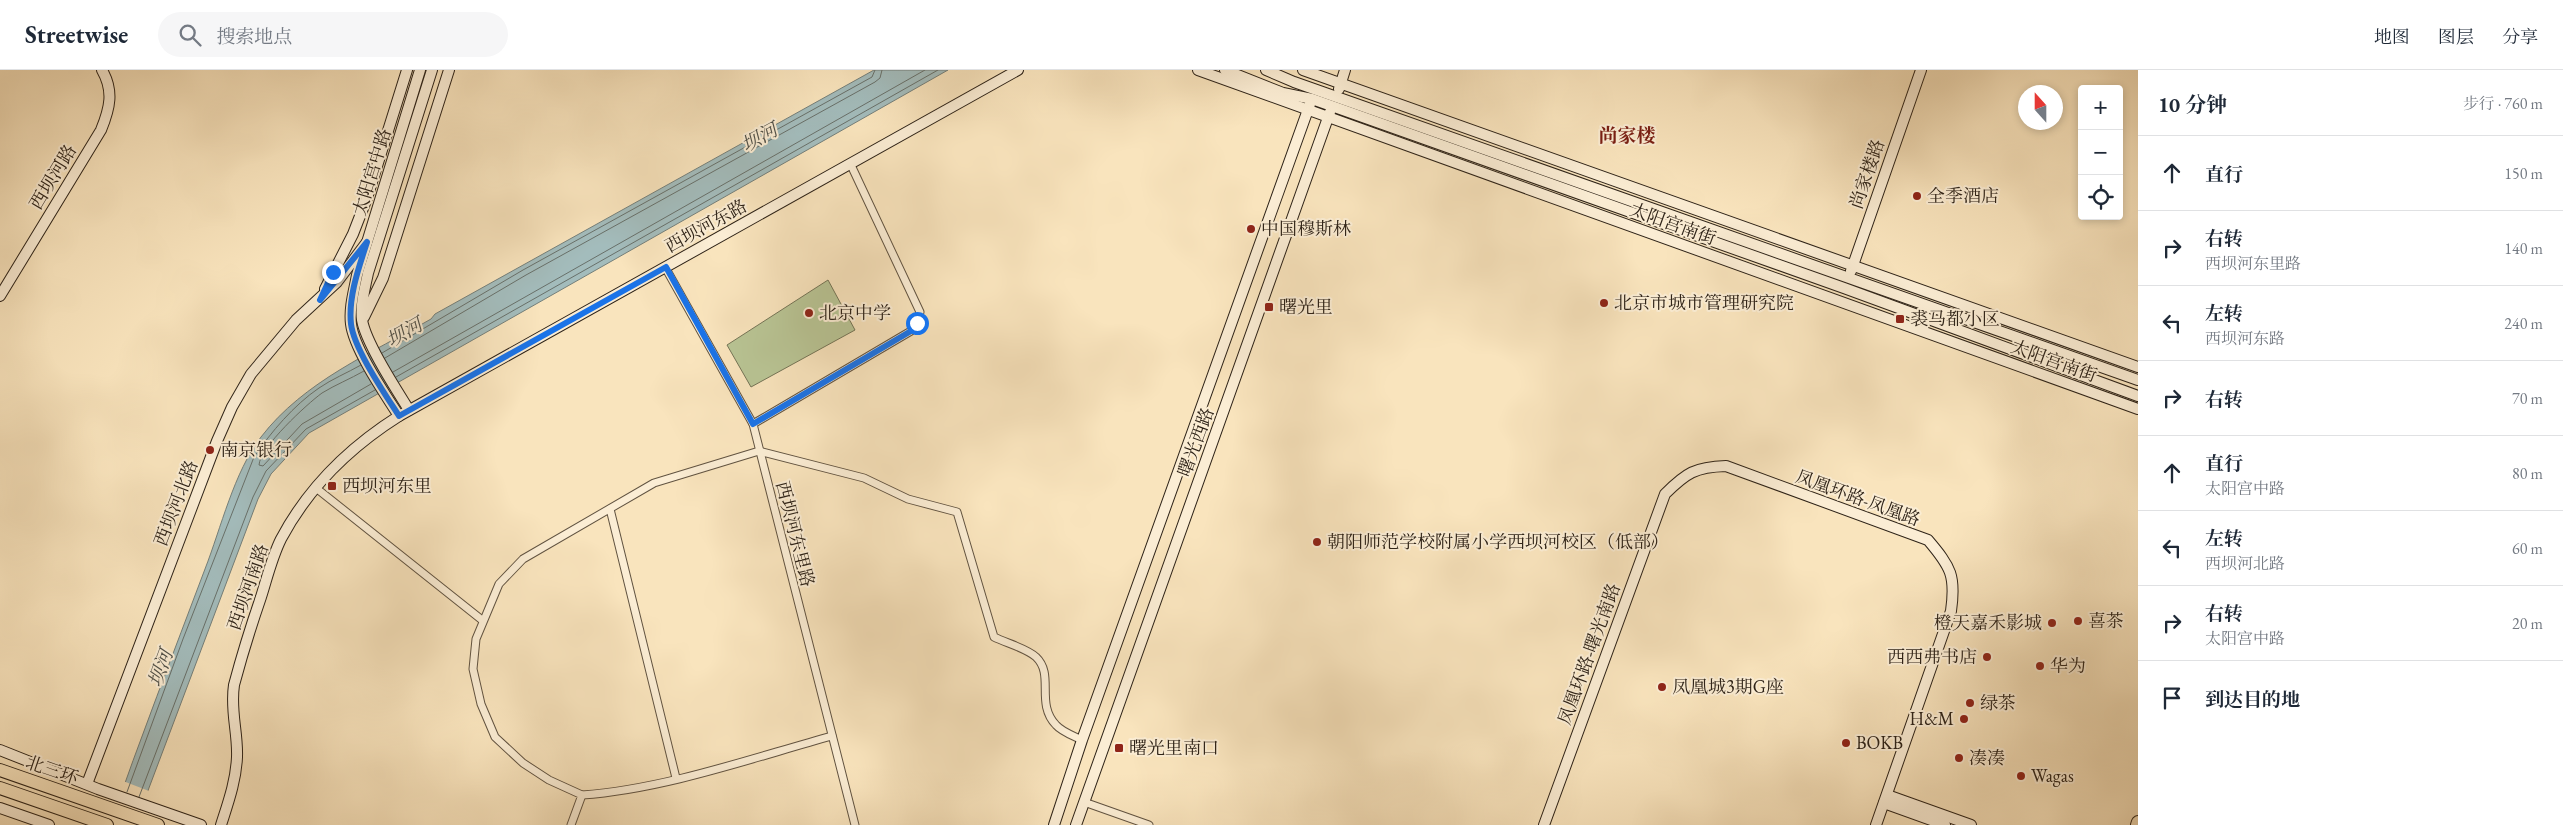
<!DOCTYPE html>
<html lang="zh">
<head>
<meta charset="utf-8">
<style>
	:root { --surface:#fff; --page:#f6f6f7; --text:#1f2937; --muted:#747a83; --line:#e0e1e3 }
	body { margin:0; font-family:"EB Garamond","Noto Serif SC",serif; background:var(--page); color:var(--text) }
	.controls { position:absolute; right:15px; top:15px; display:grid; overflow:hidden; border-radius:5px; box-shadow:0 2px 8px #0003 }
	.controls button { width:45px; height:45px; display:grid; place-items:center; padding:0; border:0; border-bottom:1px solid var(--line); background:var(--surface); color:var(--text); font:25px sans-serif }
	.compass { position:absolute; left:2018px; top:15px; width:45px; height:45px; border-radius:50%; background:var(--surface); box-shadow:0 2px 8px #0003; rotate:339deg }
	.stop { position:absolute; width:15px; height:15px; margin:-11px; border:4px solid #1a73e8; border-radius:50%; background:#fff }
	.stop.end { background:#1a73e8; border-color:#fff; box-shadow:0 1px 5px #0008 }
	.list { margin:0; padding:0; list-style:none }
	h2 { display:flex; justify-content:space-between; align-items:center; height:65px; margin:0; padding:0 20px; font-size:21px }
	h2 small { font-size:16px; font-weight:400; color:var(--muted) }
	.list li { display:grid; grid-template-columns:32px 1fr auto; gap:15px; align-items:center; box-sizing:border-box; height:75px; padding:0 20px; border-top:1px solid var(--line) }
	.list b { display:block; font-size:19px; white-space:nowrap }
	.list p { margin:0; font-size:16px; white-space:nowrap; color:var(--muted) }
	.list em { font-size:16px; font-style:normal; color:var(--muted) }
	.icon { flex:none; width:28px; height:28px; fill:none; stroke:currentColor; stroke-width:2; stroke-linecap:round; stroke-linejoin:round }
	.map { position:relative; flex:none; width:2138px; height:755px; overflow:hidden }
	header { display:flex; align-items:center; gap:30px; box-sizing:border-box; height:70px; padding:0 25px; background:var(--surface); border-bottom:1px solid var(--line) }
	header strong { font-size:24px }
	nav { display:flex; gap:28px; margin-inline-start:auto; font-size:18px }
	.search { width:350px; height:45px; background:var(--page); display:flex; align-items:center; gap:12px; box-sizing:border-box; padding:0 18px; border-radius:28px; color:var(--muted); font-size:19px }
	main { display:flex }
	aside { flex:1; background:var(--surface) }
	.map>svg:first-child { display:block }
</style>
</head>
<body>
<header>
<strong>Streetwise</strong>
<div class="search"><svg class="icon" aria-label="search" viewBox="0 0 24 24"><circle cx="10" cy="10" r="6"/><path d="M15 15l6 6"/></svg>搜索地点</div>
<nav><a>地图</a><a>图层</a><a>分享</a></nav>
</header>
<main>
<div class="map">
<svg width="2138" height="755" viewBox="0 0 2138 755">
	<rect width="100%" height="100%" fill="#f9e4bd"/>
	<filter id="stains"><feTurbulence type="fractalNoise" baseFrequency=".004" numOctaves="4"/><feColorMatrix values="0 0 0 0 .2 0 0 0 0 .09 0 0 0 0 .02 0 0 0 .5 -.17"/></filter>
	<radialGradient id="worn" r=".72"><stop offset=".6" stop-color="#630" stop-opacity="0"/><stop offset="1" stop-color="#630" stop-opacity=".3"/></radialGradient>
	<!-- green -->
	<path fill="#b9c595" stroke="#747456" d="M828,210L855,260L751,317L727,275Z"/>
	<!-- water -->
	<path fill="#a3bcbc" stroke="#747f7a" d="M874,0H948L309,363L271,404L258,429L135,755H110C140,669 173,584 205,499C221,458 234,402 261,367C304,311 372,283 431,249L435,244Z"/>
	<!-- pier -->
	<path fill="#f9e4bd" d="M123,711L149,721L137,755H108Z"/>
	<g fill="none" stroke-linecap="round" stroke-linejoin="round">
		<!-- shore -->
		<g stroke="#68706a" stroke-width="1">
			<path d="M382,283L523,200L872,7L875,0"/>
			<path d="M385,288L526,205L875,12L880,8L882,0"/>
			<path d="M364,301C350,309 335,315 322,323C307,334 260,377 259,395L263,396L302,354L371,314"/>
			<path d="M393,302L925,0"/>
			<path d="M396,307L938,0"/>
			<path d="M127,722L183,569L254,387C271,362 294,335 319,318C332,309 347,303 361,295"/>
			<path d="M139,727L253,427L266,401L306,359L375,320"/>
		</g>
		<!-- street casing -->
		<g stroke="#615341" stroke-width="9">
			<g id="street">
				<path d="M665,197L753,354L855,755"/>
				<path d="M753,354L911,261L917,253L920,242L850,93"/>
				<path d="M316,418L482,550"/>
				<path d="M610,439L676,708"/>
				<path d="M582,725C665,719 752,688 832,666"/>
				<path d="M1084,732L1149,755"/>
				<path d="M571,755L582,725L549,710L523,693L495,667L481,634L473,599L476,569L499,514L523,489L654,413L759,381L864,408L908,429L957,442L994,567C1006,573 1026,578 1036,587C1055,605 1035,633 1056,655C1062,662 1074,666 1082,670"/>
			</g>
		</g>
		<!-- secondary casing -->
		<g stroke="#2e2318" stroke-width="12">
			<g id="secondary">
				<path d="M1198,0L2138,339"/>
				<path d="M1225,0L1283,23L1312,29L1844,218L2138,326"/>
				<path d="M1266,0L1294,12L2138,310"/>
				<path d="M1303,0L2138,297"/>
				<path d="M1339,19L1345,0"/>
				<path d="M1851,201L1921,0"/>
				<path d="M325,219L353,164L367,128L407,0"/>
				<path d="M0,226L101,60C110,38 114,21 102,0"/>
				<path d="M364,247L383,208L449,0"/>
				<path d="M409,340C396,319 366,273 362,250C360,234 365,218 368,203L432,0"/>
				<path d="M399,346C385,324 354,279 351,254C349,238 354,221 357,205L420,0"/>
				<path d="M0,680L98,719L201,755"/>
				<path d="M87,714L217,371L232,337L251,304L296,250L337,212L367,172"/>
				<path d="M1887,725L1971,755"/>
				<path d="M1884,733L1945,755"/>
				<path d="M0,738L49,755"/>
				<path d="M221,755C228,733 236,711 237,687C238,662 230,641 234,615C242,585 251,556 261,527C267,508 272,487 281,469C308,418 350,377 399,346L1018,0"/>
				<path d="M1054,755L1082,670L1310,34"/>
				<path d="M1076,755L1330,42"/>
				<path d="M1544,755L1665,424C1686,403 1695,397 1726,396L1928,470C1951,497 1956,506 1951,541L1876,755"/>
			</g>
		</g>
		<!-- highway casing -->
		<g stroke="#2e2318" stroke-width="14">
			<g id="highway">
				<path d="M0,700L158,755"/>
				<path d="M0,718L107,755"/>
				<path d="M2137,755L2138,752"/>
			</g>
		</g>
		<!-- street -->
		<use href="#street" stroke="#fbedd4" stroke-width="7"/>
		<!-- secondary -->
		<use href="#secondary" stroke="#fbedd4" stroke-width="10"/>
		<!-- highway -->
		<use href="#highway" stroke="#f9e4bd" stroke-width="12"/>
	</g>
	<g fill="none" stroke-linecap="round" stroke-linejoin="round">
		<!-- route -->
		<path stroke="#1a73e8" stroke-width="6" d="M333,202L320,230L367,172C359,197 348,227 351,254C354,279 385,324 399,346L666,197L753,354L911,261L917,253"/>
	</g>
	<!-- markers -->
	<g fill="#8f2418" stroke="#fbedd4" stroke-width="2">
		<circle cx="1917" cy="126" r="5"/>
		<circle cx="1251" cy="159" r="5"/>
		<circle cx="1604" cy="233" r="5"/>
		<rect x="1264" y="232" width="10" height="10" rx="2.5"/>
		<circle cx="809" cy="243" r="5"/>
		<rect x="1895" y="244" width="10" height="10" rx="2.5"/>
		<circle cx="210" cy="380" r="5"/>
		<rect x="327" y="411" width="10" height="10" rx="2.5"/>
		<circle cx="1317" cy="472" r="5"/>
		<circle cx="2078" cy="551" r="5"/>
		<circle cx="2052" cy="553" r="5"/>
		<circle cx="1987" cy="587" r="5"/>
		<circle cx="2040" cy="596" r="5"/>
		<circle cx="1662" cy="617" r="5"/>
		<circle cx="1970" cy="633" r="5"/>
		<circle cx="1964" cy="649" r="5"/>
		<circle cx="1846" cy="673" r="5"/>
		<rect x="1114" y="673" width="10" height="10" rx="2.5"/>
		<circle cx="1959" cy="688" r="5"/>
		<circle cx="2021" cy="706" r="5"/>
	</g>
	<g text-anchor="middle" stroke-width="4" stroke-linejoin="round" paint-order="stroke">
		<!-- street labels -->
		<g font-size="18" fill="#2e2318" stroke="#fbedd4">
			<text transform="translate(372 102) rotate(-73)" y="6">太阳宫中路</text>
			<text transform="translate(1867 104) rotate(-71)" y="6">尚家楼路</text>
			<text transform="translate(53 107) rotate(-59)" y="6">西坝河路</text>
			<text transform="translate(1673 154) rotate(20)" y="6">太阳宫南街</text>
			<text transform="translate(706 156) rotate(-29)" y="6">西坝河东路</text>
			<text transform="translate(2054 291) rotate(20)" y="6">太阳宫南街</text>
			<text transform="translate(1196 372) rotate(-70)" y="6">曙光西路</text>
			<text transform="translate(1858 428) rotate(20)" y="6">凤凰环路-凤凰路</text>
			<text transform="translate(176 433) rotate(-69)" y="6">西坝河北路</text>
			<text transform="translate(795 464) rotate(76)" y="6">西坝河东里路</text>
			<text transform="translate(248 517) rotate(-71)" y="6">西坝河南路</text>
			<text transform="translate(1589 584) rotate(-70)" y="6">凤凰环路-曙光南路</text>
			<text transform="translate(52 700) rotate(19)" y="6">北三环</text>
		</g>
		<!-- poi labels -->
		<g font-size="18" fill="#2e2318" stroke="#fbedd4" text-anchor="start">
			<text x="1927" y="132">全季酒店</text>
			<text x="1261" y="165">中国穆斯林</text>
			<text x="1614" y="239">北京市城市管理研究院</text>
			<text x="1279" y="243">曙光里</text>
			<text x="819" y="249">北京中学</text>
			<text x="1910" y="255">裘马都小区</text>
			<text x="220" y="386">南京银行</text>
			<text x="342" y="422">西坝河东里</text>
			<text x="1327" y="478">朝阳师范学校附属小学西坝河校区（低部）</text>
			<text x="2088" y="557">喜茶</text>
			<text x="2042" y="559" text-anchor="end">橙天嘉禾影城</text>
			<text x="1977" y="593" text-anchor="end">西西弗书店</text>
			<text x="2050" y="602">华为</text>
			<text x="1672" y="623">凤凰城3期G座</text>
			<text x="1980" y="639">绿茶</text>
			<text x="1954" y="655" text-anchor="end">H&amp;M</text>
			<text x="1856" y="679">BOKB</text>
			<text x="1129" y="684">曙光里南口</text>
			<text x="1969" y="694">凑凑</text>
			<text x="2031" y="712">Wagas</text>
		</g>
		<!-- neighbourhood labels -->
		<g font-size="19" font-weight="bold" fill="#7a1f14" stroke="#fbedd4">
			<text x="1627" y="72">尚家楼</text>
		</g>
		<!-- water labels -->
		<g font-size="19" font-style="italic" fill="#515149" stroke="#fbedd4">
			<text transform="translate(759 67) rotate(-29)" y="7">坝河</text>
			<text transform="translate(404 262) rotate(-30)" y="7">坝河</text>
			<text transform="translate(160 598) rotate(-70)" y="7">坝河</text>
		</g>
	</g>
	<rect width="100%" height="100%" filter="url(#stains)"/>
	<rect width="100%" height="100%" fill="url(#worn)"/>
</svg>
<div class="controls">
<button>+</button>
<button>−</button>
<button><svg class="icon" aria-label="locate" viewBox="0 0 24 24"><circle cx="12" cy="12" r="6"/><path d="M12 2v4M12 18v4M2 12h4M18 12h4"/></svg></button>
</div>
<svg class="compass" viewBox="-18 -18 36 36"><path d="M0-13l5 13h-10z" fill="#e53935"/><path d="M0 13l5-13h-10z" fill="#747a83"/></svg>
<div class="stop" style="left:917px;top:253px"></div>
<div class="stop end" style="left:333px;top:202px"></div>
</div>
<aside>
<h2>10 分钟<small>步行 · 760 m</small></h2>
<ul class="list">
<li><svg class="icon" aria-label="ahead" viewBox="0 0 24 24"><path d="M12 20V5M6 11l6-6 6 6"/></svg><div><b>直行</b></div><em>150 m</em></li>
<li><svg class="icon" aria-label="right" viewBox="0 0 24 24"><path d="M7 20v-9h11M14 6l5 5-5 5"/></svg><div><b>右转</b><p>西坝河东里路</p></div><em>140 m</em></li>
<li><svg class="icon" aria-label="left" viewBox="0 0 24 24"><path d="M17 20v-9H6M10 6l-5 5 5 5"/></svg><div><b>左转</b><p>西坝河东路</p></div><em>240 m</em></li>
<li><svg class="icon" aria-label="right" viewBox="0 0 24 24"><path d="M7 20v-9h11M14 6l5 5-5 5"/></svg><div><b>右转</b></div><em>70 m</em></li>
<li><svg class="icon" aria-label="ahead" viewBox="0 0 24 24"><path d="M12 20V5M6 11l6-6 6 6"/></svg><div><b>直行</b><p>太阳宫中路</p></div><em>80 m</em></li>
<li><svg class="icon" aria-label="left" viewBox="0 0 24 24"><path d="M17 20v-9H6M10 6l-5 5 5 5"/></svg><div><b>左转</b><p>西坝河北路</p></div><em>60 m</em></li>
<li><svg class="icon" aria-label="right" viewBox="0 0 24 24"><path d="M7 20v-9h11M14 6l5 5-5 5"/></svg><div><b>右转</b><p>太阳宫中路</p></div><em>20 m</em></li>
<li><svg class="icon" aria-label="arrive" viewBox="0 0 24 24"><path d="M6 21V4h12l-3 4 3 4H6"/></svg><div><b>到达目的地</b></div></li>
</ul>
</aside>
</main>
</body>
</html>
